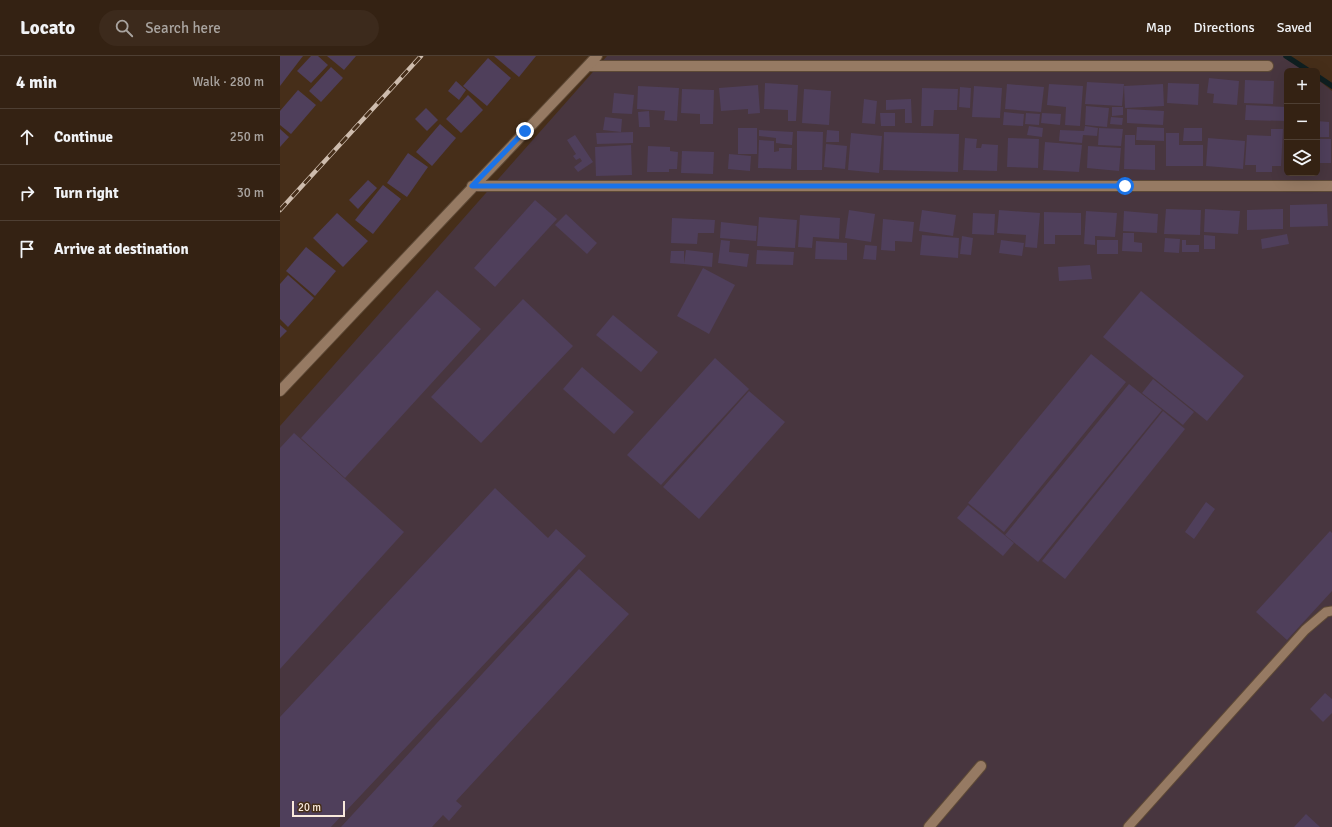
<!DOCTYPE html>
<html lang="en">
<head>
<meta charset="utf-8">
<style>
	:root { --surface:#342213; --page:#3c2a1c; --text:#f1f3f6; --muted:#a9a4a0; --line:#4e3f33 }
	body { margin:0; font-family:Signika,sans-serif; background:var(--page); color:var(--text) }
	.controls { position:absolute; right:12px; top:12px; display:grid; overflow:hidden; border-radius:6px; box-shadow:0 4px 16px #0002 }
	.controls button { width:36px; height:36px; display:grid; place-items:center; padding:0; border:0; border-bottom:1px solid var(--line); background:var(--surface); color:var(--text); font:20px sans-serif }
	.scale { position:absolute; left:12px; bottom:10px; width:53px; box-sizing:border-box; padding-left:4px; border:2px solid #f9e9dc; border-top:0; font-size:11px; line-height:14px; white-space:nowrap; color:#f9e9dc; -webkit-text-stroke:3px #462e19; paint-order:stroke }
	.stop { position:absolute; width:12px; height:12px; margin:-9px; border:3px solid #1a73e8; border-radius:50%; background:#fff }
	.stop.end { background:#1a73e8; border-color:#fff; box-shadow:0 1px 4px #0008 }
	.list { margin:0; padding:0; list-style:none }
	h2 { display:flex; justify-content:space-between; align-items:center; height:52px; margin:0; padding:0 16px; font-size:17px }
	h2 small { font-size:13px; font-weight:400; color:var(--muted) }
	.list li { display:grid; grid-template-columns:26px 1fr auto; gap:12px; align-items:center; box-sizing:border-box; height:56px; padding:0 16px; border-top:1px solid var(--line) }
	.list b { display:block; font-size:15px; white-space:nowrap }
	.list em { font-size:13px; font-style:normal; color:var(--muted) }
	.icon { flex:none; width:22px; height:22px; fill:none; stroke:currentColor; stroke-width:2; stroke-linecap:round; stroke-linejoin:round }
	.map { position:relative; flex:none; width:1052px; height:771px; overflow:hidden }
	header { display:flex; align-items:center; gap:24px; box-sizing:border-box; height:56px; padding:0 20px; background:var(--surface); border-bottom:1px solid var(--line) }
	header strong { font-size:19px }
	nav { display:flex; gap:22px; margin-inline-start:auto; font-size:14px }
	.search { width:280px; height:36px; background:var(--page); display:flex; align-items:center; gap:10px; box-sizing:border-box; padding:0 14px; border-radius:22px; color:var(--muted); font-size:15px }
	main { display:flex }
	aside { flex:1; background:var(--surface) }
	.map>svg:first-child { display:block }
</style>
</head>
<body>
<header>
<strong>Locato</strong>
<div class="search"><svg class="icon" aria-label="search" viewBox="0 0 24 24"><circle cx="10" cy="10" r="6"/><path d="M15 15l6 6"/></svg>Search here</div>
<nav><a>Map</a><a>Directions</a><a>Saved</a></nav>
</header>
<main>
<aside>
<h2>4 min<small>Walk · 280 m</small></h2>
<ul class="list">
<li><svg class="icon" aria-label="ahead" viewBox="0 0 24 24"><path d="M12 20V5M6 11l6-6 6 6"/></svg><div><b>Continue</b></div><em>250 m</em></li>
<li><svg class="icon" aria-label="right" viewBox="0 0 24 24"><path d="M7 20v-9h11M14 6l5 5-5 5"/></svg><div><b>Turn right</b></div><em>30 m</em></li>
<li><svg class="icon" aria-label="arrive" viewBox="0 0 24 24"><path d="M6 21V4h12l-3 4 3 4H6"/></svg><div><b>Arrive at destination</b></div></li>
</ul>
</aside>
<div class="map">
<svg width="1052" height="771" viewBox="0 0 1052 771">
	<rect width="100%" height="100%" fill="#462e19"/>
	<!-- industrial -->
	<path fill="#48363f" d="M327,0H1009L1028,15H1007V117H1037V23L1052,35V771H0V370Z"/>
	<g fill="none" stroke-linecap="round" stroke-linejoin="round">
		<!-- stream -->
		<g stroke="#0f1f20" stroke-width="5.5">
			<path d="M1006,0L1029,15"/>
			<path d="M1037,20L1052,30"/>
		</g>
	</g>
	<!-- building -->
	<g fill="#4f3f5b">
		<path d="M0,0H23L0,30Z"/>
		<path d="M31,0H38L48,9L31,27L17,15Z"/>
		<path d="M47,0H76L64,14Z"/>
		<path d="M214,0H256L239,21Z"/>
		<path d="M208,2L231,22L207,50L183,30Z"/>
		<path d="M51,11L63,22L41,46L29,35Z"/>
		<path d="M929,22L959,25L957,49L933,47L934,38L927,37Z"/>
		<path d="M965,24L994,25L993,48L964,47Z"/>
		<path d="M176,25L186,34L179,44L168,35Z"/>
		<path d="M807,26L844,28L842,50L805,48Z"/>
		<path d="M485,27L518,29L516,65H508V54L484,53Z"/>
		<path d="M888,27L919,28L918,49L887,47Z"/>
		<path d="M727,28L764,31L761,56L725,53Z"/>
		<path d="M769,28L803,30L800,70L785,69L786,51L767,49Z"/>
		<path d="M883,28L884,50L845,52L844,30Z"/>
		<path d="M478,29L480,57L468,58V53L441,55L439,32Z"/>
		<path d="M358,30L399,32L397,65L384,64L385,55L357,53Z"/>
		<path d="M694,30L722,32L720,62L692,61Z"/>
		<path d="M680,31L691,32L690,52L679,51Z"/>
		<path d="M642,32L678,33L677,54H654L653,70H641Z"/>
		<path d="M402,33L434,34L433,68H420V58L401,57Z"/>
		<path d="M524,33L551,35L549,69L522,67Z"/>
		<path d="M18,34L36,49L11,78L0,69V55Z"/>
		<path d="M334,37L354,39L352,58L332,57Z"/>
		<path d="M188,39L203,54L181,77L166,63Z"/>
		<path d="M584,43L597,45L595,68L582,67Z"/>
		<path d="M631,43L632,67H625V53L606,54V44Z"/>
		<path d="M966,49L1007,51V65L965,64Z"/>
		<path d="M806,50L829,52L827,71L805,69Z"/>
		<path d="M832,51H843V59L832,60Z"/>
		<path d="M146,52L158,64L147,75L135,63Z"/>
		<path d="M847,53L884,55L883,69L847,67Z"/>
		<path d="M369,55L370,71H359L358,56Z"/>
		<path d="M724,56L744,58L743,70L723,69Z"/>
		<path d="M600,57H615V70H601Z"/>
		<path d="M746,57L760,58L759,69L745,68Z"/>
		<path d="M762,57L781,58L780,69L761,67Z"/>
		<path d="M325,61L342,63L341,76L323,74Z"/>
		<path d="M831,61L843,62L842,69L830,68Z"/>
		<path d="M1037,65L1049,66V81H1037Z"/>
		<path d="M160,68L176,82L152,110L136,96Z"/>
		<path d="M749,70L763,72L762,81L747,79Z"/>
		<path d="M805,70L818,72L817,80L803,79L802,87L779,85L780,74L804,75Z"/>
		<path d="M857,71L884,72V85L856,84Z"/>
		<rect x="458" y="72" width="19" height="26"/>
		<path d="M819,72L843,73L841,90L818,89Z"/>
		<path d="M904,72H922V85H903Z"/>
		<path d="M0,73L9,81L0,91Z"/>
		<path d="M991,73H1003L1001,110H992V116H976V109H965L967,79L991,80Z"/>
		<path d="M479,74L513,76L512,89L496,87V82L479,80Z"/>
		<path d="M547,74L559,75V86H546Z"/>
		<path d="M517,75L543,76L542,114H517Z"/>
		<path d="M353,76V87L317,88L316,77Z"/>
		<path d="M604,76L679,78L678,116L603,114Z"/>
		<path d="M571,77L602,80L599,117L568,114Z"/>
		<path d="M886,77H899V89H923V110H886Z"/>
		<path d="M295,79L313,106L298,116L294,111L302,105L300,102L296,104L293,100L296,98L287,84Z"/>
		<path d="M845,79H855V89H875V114L844,113Z"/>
		<path d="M685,82L697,83L696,92H701L702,88L718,89L717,115L683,114Z"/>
		<path d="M728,82L759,83L758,112L727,111Z"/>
		<path d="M928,82L965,85L963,113L926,110Z"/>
		<rect x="1037" y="83" width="14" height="24"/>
		<path d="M479,84L494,85V96L499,95V92H512L511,113L478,112Z"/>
		<path d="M765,86L802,89L799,116L763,114Z"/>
		<path d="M546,88L567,90L565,113L544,111Z"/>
		<path d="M351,89L352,119L316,120L315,91Z"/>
		<path d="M368,90L390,91V95L398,96L397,113H389V116H367Z"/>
		<path d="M808,90L841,92L839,115L807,112Z"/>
		<path d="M402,95L434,96L433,118L401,117Z"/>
		<path d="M128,97L148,111L127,141L107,127Z"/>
		<path d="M449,98L471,100L470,115L448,113Z"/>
		<path d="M88,124L97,132L78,153L69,144Z"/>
		<path d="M103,129L121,143L93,178L75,164Z"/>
		<path d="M255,144L277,163L215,231L194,212Z"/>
		<path d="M1047,148L1048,170L1010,171V149Z"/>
		<path d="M886,153L921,154L920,179L884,178Z"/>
		<path d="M925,153L960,155L958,178L924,176Z"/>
		<path d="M1003,153V173L967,174V154Z"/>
		<path d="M569,154L595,158L591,186L565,182Z"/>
		<path d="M642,154L676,159L673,180L639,175Z"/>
		<path d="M719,154L760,157L757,192L745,191L746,179L717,177Z"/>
		<path d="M806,155L837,157L835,181L815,180V189L804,188Z"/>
		<path d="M844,155L878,158L877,177L843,175Z"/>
		<path d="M764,156L801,157V179H775V188H764Z"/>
		<path d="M57,157L88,185L63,211L33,182Z"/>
		<path d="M693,157L715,158L714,179L692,178Z"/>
		<path d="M286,158L317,187L307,198L275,169Z"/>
		<path d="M520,159L560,162L559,183L533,181L532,192L518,191Z"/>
		<path d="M479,161L517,164L515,192L477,190Z"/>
		<path d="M392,162L435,164L434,177H418L417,188L391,187Z"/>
		<path d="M603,163L634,166L632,186L615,185V195L601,194Z"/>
		<path d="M441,166L477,170L476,185L440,182Z"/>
		<path d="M843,177H854V186L862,187V196L842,195Z"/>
		<path d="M1007,178L1009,188L982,193L981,183Z"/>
		<path d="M642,179L679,182L678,202L640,199Z"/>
		<path d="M924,179L935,180V193H924Z"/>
		<path d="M682,180L693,182L691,199L680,198Z"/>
		<path d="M885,182L900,183L899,197L884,196Z"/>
		<path d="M441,184L450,185L449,196L469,198L467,211L438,207Z"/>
		<path d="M721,184L744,187L742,200L719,197Z"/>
		<rect x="817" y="184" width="21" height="14"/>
		<path d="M902,184H906V189H919V196H902Z"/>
		<path d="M536,185L567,187V204L535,203Z"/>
		<path d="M585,189L597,190L596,204L583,203Z"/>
		<path d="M26,191L56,215L35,240L6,215Z"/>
		<path d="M406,194L433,197L432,211L404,208Z"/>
		<path d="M477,194L514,196L513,209L476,208Z"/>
		<path d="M391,195H404V208L390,207Z"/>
		<path d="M810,209L812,223L779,225L778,211Z"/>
		<path d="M423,212L455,229L429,278L397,260Z"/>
		<path d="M8,219L34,242L8,271L0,263V228Z"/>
		<path d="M157,234L201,273L65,422L21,382Z"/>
		<path d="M861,235L964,320L927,365L823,281Z"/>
		<path d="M243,243L293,290L201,387L151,341Z"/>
		<path d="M333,259L378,296L361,316L316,279Z"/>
		<path d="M0,269L7,275L0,282Z"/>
		<path d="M811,298L846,326L724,476L688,447Z"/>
		<path d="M435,302L469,333L381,429L347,399Z"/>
		<path d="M302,311L354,356L334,378L283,333Z"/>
		<path d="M873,323L914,356L903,369L862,337Z"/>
		<path d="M849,328L882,354L758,506L725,479Z"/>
		<path d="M469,335L505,366L419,463L383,431Z"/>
		<path d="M883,355L905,373L785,523L762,505Z"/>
		<path d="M14,377L124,476L0,613V392Z"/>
		<path d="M215,432L268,482L276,473L306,500L51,771H0V661Z"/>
		<path d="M926,446L935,453L914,483L905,476Z"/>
		<path d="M688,449L734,487L723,500L677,462Z"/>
		<path d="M1050,475L1052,477V535L1007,584L976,556Z"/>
		<path d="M299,513L349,558L176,745L182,750L169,765L163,759L152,771H61Z"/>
		<path d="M1045,637L1052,643V657L1043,666L1030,653Z"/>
		<path d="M1026,758L1040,771H1014Z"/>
	</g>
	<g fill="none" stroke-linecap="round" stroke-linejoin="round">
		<!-- service casing -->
		<g stroke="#5d4936" stroke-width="11">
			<path id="service" d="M848,771L1025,574L1046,556L1052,555"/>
		</g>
		<!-- minor casing -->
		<g stroke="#5d4936" stroke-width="12">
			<g id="minor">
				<path d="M309,10H988"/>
				<path d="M192,130H1052"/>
				<path d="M649,771L701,710"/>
			</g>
		</g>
		<!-- tertiary casing -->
		<g stroke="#5d4936" stroke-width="12">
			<path id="tertiary" d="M0,335L317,0"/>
		</g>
		<!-- service -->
		<use href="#service" stroke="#967a63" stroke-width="9"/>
		<!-- minor -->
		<use href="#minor" stroke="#967a63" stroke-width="10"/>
		<!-- tertiary -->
		<use href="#tertiary" stroke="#967a63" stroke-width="10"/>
		<!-- rail casing -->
		<g stroke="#cebcad" stroke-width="4.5">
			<path id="rail" d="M0,154L141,0"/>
		</g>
		<!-- rail -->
		<use href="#rail" stroke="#462e19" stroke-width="3" stroke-dasharray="9" stroke-linecap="butt"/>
	</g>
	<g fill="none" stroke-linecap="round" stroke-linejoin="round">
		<!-- route -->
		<path stroke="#1a73e8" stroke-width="5" d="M245,75L192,130H845"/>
	</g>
</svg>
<div class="controls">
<button>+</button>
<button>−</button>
<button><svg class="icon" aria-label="layers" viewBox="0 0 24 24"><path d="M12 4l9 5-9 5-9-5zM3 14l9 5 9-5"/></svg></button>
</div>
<div class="scale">20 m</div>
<div class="stop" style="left:845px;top:130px"></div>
<div class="stop end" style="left:245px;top:75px"></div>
</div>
</main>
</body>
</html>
